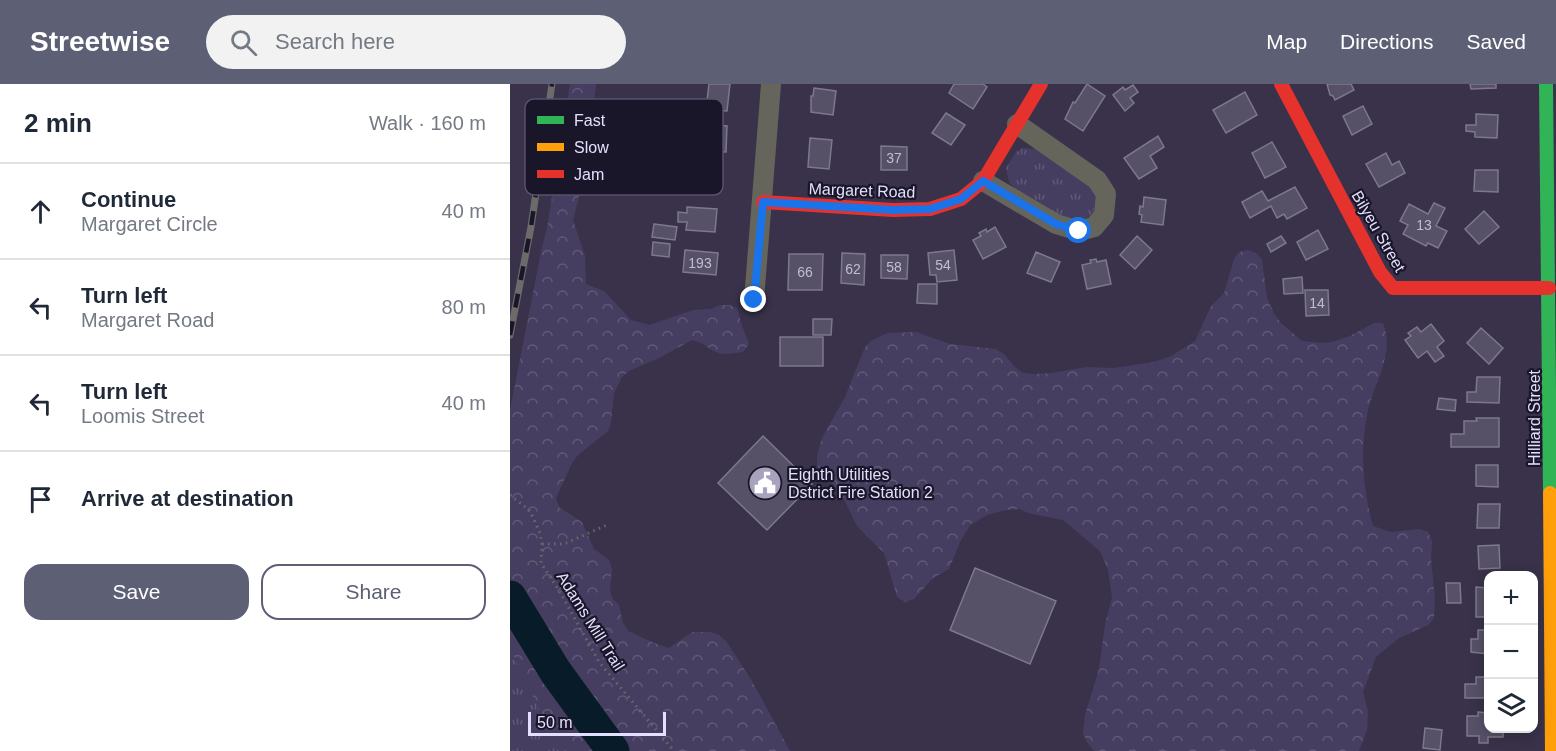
<!DOCTYPE html>
<html lang="en">
<head>
<meta charset="utf-8">
<style>
	:root { --surface:#fff; --page:#f2f2f3; --text:#1f2937; --muted:#747a83; --line:#e0e1e3; --accent:#5d5f74 }
	body { margin:0; font-family:Arial,sans-serif; background:var(--page); color:var(--text) }
	.controls { position:absolute; right:18px; bottom:18px; display:grid; overflow:hidden; border-radius:12px; box-shadow:0 3px 15px #0003 }
	.controls button { width:54px; height:54px; display:grid; place-items:center; padding:0; border:0; border-bottom:2px solid var(--line); background:var(--surface); color:var(--text); font:30px sans-serif }
	.scale { position:absolute; left:18px; bottom:15px; width:138px; box-sizing:border-box; padding-left:6px; border:3px solid #e4dffc; border-top:0; font-size:16px; line-height:21px; white-space:nowrap; color:#e4dffc; -webkit-text-stroke:4px #1a162a; paint-order:stroke }
	.stop { position:absolute; width:18px; height:18px; margin:-14px; border:4px solid #1a73e8; border-radius:50%; background:#fff }
	.stop.end { background:#1a73e8; border-color:#fff; box-shadow:0 2px 6px #0008 }
	.list { margin:0; padding:0; list-style:none }
	h2 { display:flex; justify-content:space-between; align-items:center; height:78px; margin:0; padding:0 24px; font-size:26px }
	h2 small { font-size:20px; font-weight:400; color:var(--muted) }
	.list li { display:grid; grid-template-columns:39px 1fr auto; gap:18px; align-items:center; box-sizing:border-box; height:96px; padding:0 24px; border-top:2px solid var(--line) }
	.list b { display:block; font-size:22px; white-space:nowrap }
	.list p { margin:0; font-size:20px; white-space:nowrap; color:var(--muted) }
	.list em { font-size:20px; font-style:normal; color:var(--muted) }
	.actions { display:flex; gap:12px; padding:18px 24px }
	.actions a { flex:1; padding:14px 0; border:2px solid var(--accent); border-radius:18px; text-align:center; font-size:21px; color:var(--accent) }
	.actions .main { background:var(--accent); color:#fff }
	.icon { flex:none; width:33px; height:33px; fill:none; stroke:currentColor; stroke-width:2; stroke-linecap:round; stroke-linejoin:round }
	.map { position:relative; flex:none; width:1046px; height:667px; overflow:hidden }
	header { display:flex; align-items:center; gap:36px; box-sizing:border-box; height:84px; padding:0 30px; background:var(--accent); color:#fff }
	header strong { font-size:28px }
	nav { display:flex; gap:33px; margin-inline-start:auto; font-size:21px }
	.search { width:420px; height:54px; background:var(--page); display:flex; align-items:center; gap:15px; box-sizing:border-box; padding:0 21px; border-radius:33px; color:var(--muted); font-size:22px }
	main { display:flex }
	aside { flex:1; background:var(--surface) }
	.map>svg:first-child { display:block }
</style>
</head>
<body>
<header>
<strong>Streetwise</strong>
<div class="search"><svg class="icon" aria-label="search" viewBox="0 0 24 24"><circle cx="10" cy="10" r="6"/><path d="M15 15l6 6"/></svg>Search here</div>
<nav><a>Map</a><a>Directions</a><a>Saved</a></nav>
</header>
<main>
<aside>
<h2>2 min<small>Walk · 160 m</small></h2>
<ul class="list">
<li><svg class="icon" aria-label="ahead" viewBox="0 0 24 24"><path d="M12 20V5M6 11l6-6 6 6"/></svg><div><b>Continue</b><p>Margaret Circle</p></div><em>40 m</em></li>
<li><svg class="icon" aria-label="left" viewBox="0 0 24 24"><path d="M17 20v-9H6M10 6l-5 5 5 5"/></svg><div><b>Turn left</b><p>Margaret Road</p></div><em>80 m</em></li>
<li><svg class="icon" aria-label="left" viewBox="0 0 24 24"><path d="M17 20v-9H6M10 6l-5 5 5 5"/></svg><div><b>Turn left</b><p>Loomis Street</p></div><em>40 m</em></li>
<li><svg class="icon" aria-label="arrive" viewBox="0 0 24 24"><path d="M6 21V4h12l-3 4 3 4H6"/></svg><div><b>Arrive at destination</b></div></li>
</ul>
<div class="actions"><a class="main">Save</a><a>Share</a></div>
</aside>
<div class="map">
<svg width="1046" height="667" viewBox="0 0 1046 667">
	<defs>
		<pattern id="forest-crowns" width="20" height="18" patternUnits="userSpaceOnUse" patternTransform="scale(1.5)"><rect width="20" height="18" fill="#463e60"/><path d="M2 6a3 3 0 1 1 6 0M12 15a3 3 0 1 1 6 0" fill="none" stroke="#615978"/></pattern>
		<pattern id="park-tufts" width="24" height="20" patternUnits="userSpaceOnUse" patternTransform="scale(1.5)"><rect width="24" height="20" fill="#463e60"/><path d="M3 7l-1-3M5 7V3M7 7l1-3M15 17l-1-3M17 17v-4M19 17l1-3" fill="none" stroke="#615978"/></pattern>
	</defs>
	<rect width="100%" height="100%" fill="#39324a"/>
	<!-- forest -->
	<g fill="url(#forest-crowns)">
		<path d="M60,0H86L78,79L63,136L75,172L76,200L94,207L121,236L140,241L183,226L201,225L210,221H219L227,224L232,242L239,260L233,268C224,269 212,272 204,267C196,263 192,258 182,256L149,274L119,287L112,293L104,309L101,338L98,347L68,371L62,379L46,414L49,423L72,438L84,465L99,476L102,485L100,504L102,514L109,521L113,539L118,547C132,553 144,560 159,564L182,548H200L209,551L216,557L242,597L280,667H0V326L32,163L37,144Z"/>
		<path d="M738,166L746,169L752,175L757,214L765,231L771,239L792,257L812,259L822,258L840,252L864,239H873C886,271 862,301 857,332C850,368 853,407 863,442L881,448L909,445L918,448L922,457L921,475L925,514L924,534L918,541L889,554L866,573L853,608L858,627L857,646L849,667H584L576,657L573,649L575,631L589,585L595,540L602,514L598,486L590,467L553,436L518,429L510,425L496,426L477,431L460,441L450,458L439,485L423,494L404,515L395,518L387,513L374,469L347,442L331,409L311,389L307,381V372L312,354L335,313L355,263L362,256L378,249L406,248L440,260L486,265L494,270L506,284L514,289L523,290L541,289L577,283L604,284L644,278L661,272L685,257L701,222L714,209L724,175L729,168Z"/>
	</g>
	<!-- park -->
	<g fill="url(#park-tufts)">
		<path d="M513,64L528,65L578,99L586,111L587,118L583,128L579,133L566,138L555,135L504,104L499,98L496,84L506,68Z"/>
		<path d="M0,564L38,644L55,667H0Z"/>
	</g>
	<g fill="none" stroke-linecap="round" stroke-linejoin="round">
		<!-- river -->
		<path stroke="#071c28" stroke-width="33" d="M0,513L45,587L103,667"/>
	</g>
	<!-- building -->
	<g fill="#565167" stroke="#7d788d" stroke-width="1.5">
		<path d="M199,0H220L217,27L196,25Z"/>
		<path d="M444,0H473L477,3L463,25L439,9Z"/>
		<path d="M577,0L595,12L573,47L555,35L563,18L565,19Z"/>
		<path d="M817,0H841L844,6L825,16L823,12L820,11Z"/>
		<path d="M960,0H986V4L961,5Z"/>
		<path d="M623,1L628,8L620,14L624,19L615,27L603,11L613,3L615,6Z"/>
		<path d="M304,4L326,7L323,31L301,28V12H303Z"/>
		<path d="M735,8L747,31L716,49L703,26Z"/>
		<path d="M853,22L862,40L842,51L833,32Z"/>
		<path d="M436,29L455,41L441,61L422,49Z"/>
		<path d="M966,30L988,31L987,54L965,53V48L956,47V41H966Z"/>
		<path d="M194,40L217,42L216,68L193,67Z"/>
		<path d="M648,52L654,63L640,72L647,84L629,95L614,74Z"/>
		<path d="M300,54L322,56L319,85L298,83Z"/>
		<path d="M762,58L776,83L755,94L742,69Z"/>
		<path d="M371,62L397,63V86H371Z"/>
		<path d="M876,69L882,81L889,77L895,89L869,103L856,80Z"/>
		<path d="M965,86H988V108L964,107Z"/>
		<path d="M785,103L797,124L777,135L774,130L767,134L761,122L740,134L732,118L752,107L758,117Z"/>
		<path d="M634,113L656,116L653,141L631,138L632,131L629,130L630,122L633,123Z"/>
		<path d="M924,119L935,124L926,142L937,147L928,164L918,159L916,162L893,150L898,141L890,137L899,120L918,130Z"/>
		<path d="M177,123L207,125L205,148L176,146L177,138H168V128L177,129Z"/>
		<path d="M974,127L989,143L969,160L955,145Z"/>
		<path d="M144,140L167,143L165,156L142,153Z"/>
		<path d="M485,143L496,163L473,175L463,156L471,152L469,149L476,145L477,148Z"/>
		<path d="M808,146L818,165L796,176L787,158Z"/>
		<path d="M627,152L642,166L625,185L610,171Z"/>
		<path d="M771,152L776,159L761,168L757,160Z"/>
		<path d="M143,158L160,160L159,173L142,171Z"/>
		<path d="M175,166L208,169L206,191L173,188Z"/>
		<path d="M444,166L447,196L427,198L426,191H420L418,169Z"/>
		<path d="M526,168L550,178L541,198L517,189Z"/>
		<path d="M332,169L355,170L354,201L331,199Z"/>
		<path d="M279,170H313L312,206H278Z"/>
		<path d="M371,171H398L397,195L371,194Z"/>
		<path d="M586,175L587,178L596,176L601,200L577,205L572,181L581,179L580,176Z"/>
		<path d="M792,193L793,209L774,210L773,195Z"/>
		<path d="M408,200H427V220L407,219Z"/>
		<path d="M795,206H818L819,231L796,232Z"/>
		<path d="M303,235H322L321,251H303Z"/>
		<path d="M921,240L934,257L927,263L934,272L925,278L917,267L908,274L895,256L901,252L898,249L907,243L911,248Z"/>
		<path d="M971,244L993,264L979,280L957,259Z"/>
		<rect x="270" y="253" width="43" height="29"/>
		<path d="M967,293H990L989,319L957,318V308H966Z"/>
		<path d="M929,314L946,316L945,327L927,325Z"/>
		<path d="M966,334H989V363H941V350H954V337H967Z"/>
		<path d="M253,352L302,400L257,446L208,399Z"/>
		<path d="M966,381H988V403L966,402Z"/>
		<path d="M968,420H990L989,444H967Z"/>
		<path d="M989,461L990,484L969,485L968,462Z"/>
		<path d="M465,484L546,517L520,580L440,546Z"/>
		<path d="M936,499H950L951,519H937Z"/>
		<path d="M966,503L978,504V533H966Z"/>
		<path d="M968,546H978V570L961,568V555H968Z"/>
		<path d="M966,593H978V614H955V600H966Z"/>
		<path d="M968,628L978,629V644H993V653H978V659H969V652H957V632H968Z"/>
		<path d="M915,644L932,646L930,666L913,664Z"/>
	</g>
	<g fill="none" stroke-linecap="round" stroke-linejoin="round">
		<!-- path -->
		<g stroke="#6a6969" stroke-width="3" stroke-dasharray="1.5 4.5" stroke-linecap="butt">
			<path d="M0,411L20,427L30,449L32,460L31,479L50,508L89,578L164,667"/>
			<path d="M32,460H54L99,440"/>
		</g>
		<!-- street -->
		<g stroke="#65655c" stroke-width="20">
			<path d="M473,97L546,140L569,147L584,143L594,131L596,110L587,96L507,40"/>
			<path d="M244,216L261,0"/>
		</g>
		<!-- fast -->
		<path stroke="#30b455" stroke-width="14" d="M1036,0L1040,409"/>
		<!-- slow -->
		<path stroke="#ff9f0a" stroke-width="14" d="M1040,409L1042,667"/>
		<!-- jam -->
		<g stroke="#e5322d" stroke-width="14">
			<path d="M771,0L870,188L883,204H1039"/>
			<path d="M253,118L383,126L420,125L451,115L473,97L531,0"/>
		</g>
		<!-- rail casing -->
		<g stroke="#6c6b6a" stroke-width="7">
			<path id="rail" d="M0,251L21,143L42,0"/>
		</g>
		<!-- rail -->
		<use href="#rail" stroke="#1a162a" stroke-width="4.5" stroke-dasharray="14" stroke-linecap="butt"/>
	</g>
	<g fill="none" stroke-linecap="round" stroke-linejoin="round">
		<!-- route -->
		<path stroke="#1a73e8" stroke-width="8" d="M244,216L253,118L383,126L420,125L451,115L473,97L546,140L569,147"/>
	</g>
	<!-- icons -->
	<defs>
		<g id="civic-disc" transform="scale(1.725)"><circle r="9.5" fill="#a8a2be" stroke="#1a162a"/><path d="M-.6-6.5H3V-4.5H.6V-3L4-1V1h2V6H-6V1h2V-1L-.6-3ZM-1.2 2.5V6h2.4V2.5Z" fill="#fff"/></g>
	</defs>
	<g fill-rule="evenodd">
		<use href="#civic-disc" x="255" y="399"/>
	</g>
	<g text-anchor="middle" stroke-width="4.5" stroke-linejoin="round" paint-order="stroke">
		<!-- number labels -->
		<g font-size="14" fill="#c0bcd7">
			<text x="384" y="79">37</text>
			<text x="914" y="146">13</text>
			<text x="190" y="184">193</text>
			<text x="433" y="186">54</text>
			<text x="384" y="188">58</text>
			<text x="343" y="190">62</text>
			<text x="295" y="193">66</text>
			<text x="807" y="224">14</text>
		</g>
		<!-- street labels -->
		<g font-size="16" fill="#e4dffc" stroke="#1a162a">
			<text transform="translate(352 106) rotate(2)" y="6">Margaret Road</text>
			<text transform="translate(869 147) rotate(60)" y="6">Bilyeu Street</text>
			<text transform="translate(1024 334) rotate(-90)" y="6">Hilliard Street</text>
			<text transform="translate(81 537) rotate(58)" y="6">Adams Mill Trail</text>
		</g>
		<!-- poi labels -->
		<g font-size="16" fill="#e4dffc" stroke="#1a162a" text-anchor="start">
			<text x="278" y="396">Eighth Utilities<tspan x="278" dy="18">Dstrict Fire Station 2</tspan></text>
		</g>
	</g>
	<!-- legend -->
	<rect x="15" y="15" width="198" height="96" rx="9" fill="#1a162a" stroke="#575269" stroke-width="1.5"/>
	<rect x="27" y="32" width="27" height="8" fill="#30b455"/>
	<rect x="27" y="59" width="27" height="8" fill="#ff9f0a"/>
	<rect x="27" y="86" width="27" height="8" fill="#e5322d"/>
	<g font-size="16" fill="#e4dffc">
		<text x="64" y="42">Fast</text>
		<text x="64" y="69">Slow</text>
		<text x="64" y="96">Jam</text>
	</g>
</svg>
<div class="controls">
<button>+</button>
<button>−</button>
<button><svg class="icon" aria-label="layers" viewBox="0 0 24 24"><path d="M12 4l9 5-9 5-9-5zM3 14l9 5 9-5"/></svg></button>
</div>
<div class="scale">50 m</div>
<div class="stop" style="left:569px;top:147px"></div>
<div class="stop end" style="left:244px;top:216px"></div>
</div>
</main>
</body>
</html>
